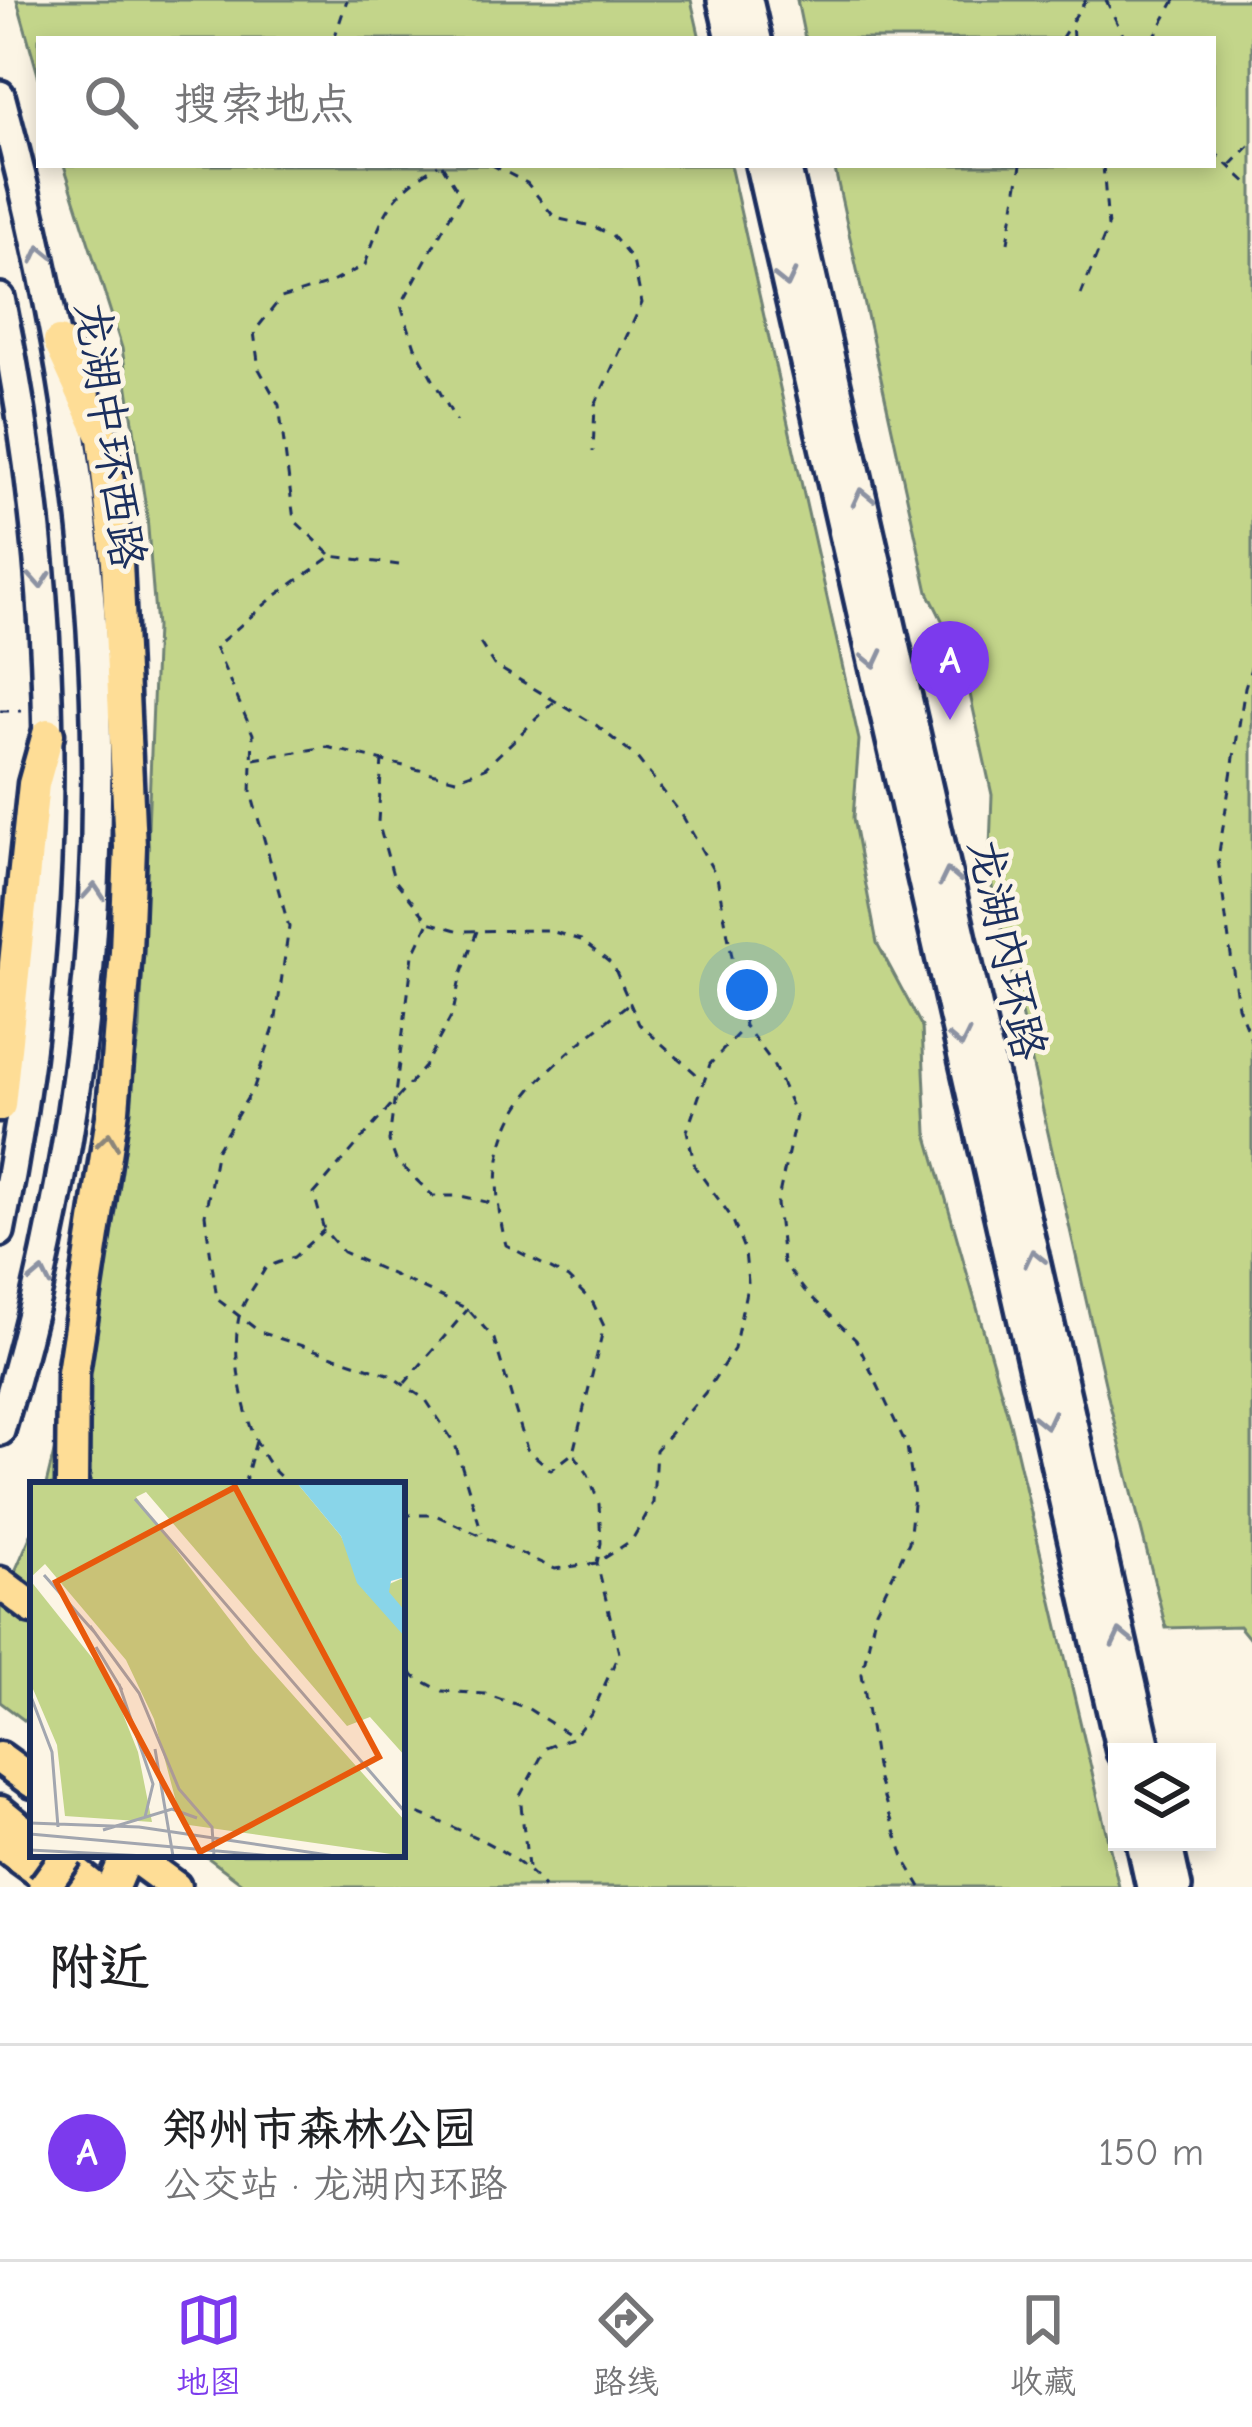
<!DOCTYPE html>
<html lang="zh">
<head>
<meta charset="utf-8">
<style>
	:root { --surface:#fff; --page:#f2f2f2; --text:#202124; --muted:#757577; --line:#e0e0e0; --accent:#7c3aed }
	body { margin:0; font-family:"Comic Neue","LXGW WenKai TC",sans-serif; background:var(--page); color:var(--text) }
	.controls { position:absolute; right:36px; bottom:36px; display:grid; overflow:hidden; border-radius:0px; box-shadow:0 6px 18px #0003 }
	.controls button { width:108px; height:108px; display:grid; place-items:center; padding:0; border:0; border-bottom:3px solid var(--line); background:var(--surface); color:var(--text); font:60px sans-serif }
	.you { position:absolute; left:747px; top:990px; width:42px; height:42px; margin:-30px; border:9px solid #fff; border-radius:50%; background:#1a73e8; box-shadow:0 0 0 18px #1a73e833 }
	.badge { display:grid; place-items:center; width:78px; height:78px; border-radius:50%; background:var(--accent); color:#fff; font-size:39px; font-weight:700 }
	.pin { position:absolute; translate:-50% -99px; filter:drop-shadow(0 3px 6px #0008) }
	.pin::after { content:''; position:absolute; top:63px; width:42px; height:36px; background:inherit; clip-path:polygon(0 0,100% 0,50% 100%) }
	.list { margin:0; padding:0; list-style:none }
	h2 { display:flex; justify-content:space-between; align-items:center; height:156px; margin:0; padding:0 48px; font-size:51px }
	h2 small { font-size:39px; font-weight:400; color:var(--muted) }
	.list li { display:grid; grid-template-columns:78px 1fr auto; gap:36px; align-items:center; box-sizing:border-box; height:216px; padding:0 48px; border-top:3px solid var(--line) }
	.list b { display:block; font-size:45px; white-space:nowrap }
	.list p { margin:0; font-size:39px; white-space:nowrap; color:var(--muted) }
	.list em { font-size:39px; font-style:normal; color:var(--muted) }
	.icon { flex:none; width:66px; height:66px; fill:none; stroke:currentColor; stroke-width:2; stroke-linecap:round; stroke-linejoin:round }
	.map { position:relative; flex:none; width:1252px; height:1887px; overflow:hidden }
	.search { position:absolute; background:var(--surface); box-shadow:0 6px 18px #0003; left:36px; right:36px; top:36px; height:132px; display:flex; align-items:center; gap:30px; box-sizing:border-box; padding:0 42px; border-radius:0px; color:var(--muted); font-size:45px }
	.sheet { height:372px; background:var(--surface) }
	nav { display:flex; justify-content:space-around; align-items:center; box-sizing:border-box; height:168px; border-top:3px solid var(--line); background:var(--surface); font-size:33px; color:var(--muted) }
	nav a { display:grid; justify-items:center; gap:6px }
	nav .on { color:var(--accent) }
	.map>svg:first-child { display:block }
</style>
</head>
<body>
<div class="map">
<svg width="1252" height="1887" viewBox="0 0 1252 1887">
	<rect width="100%" height="100%" fill="#fcf5e5"/>
	<filter id="ink" filterUnits="userSpaceOnUse"><feTurbulence type="fractalNoise" baseFrequency=".00833" numOctaves="2"/><feDisplacementMap in="SourceGraphic" scale="24" xChannelSelector="R" yChannelSelector="G"/><feConvolveMatrix kernelMatrix="1 2 1 2 8 2 1 2 1" color-interpolation-filters="sRGB"/></filter>
	<g filter="url(#ink)">
		<!-- green -->
		<g fill="#c3d58a" stroke="#6f8274" stroke-width="3">
			<path d="M17,0H691L700,39H39V78Z"/>
			<path d="M797,0H1252V1642L1239,1626L1166,1628L1109,1401L989,873L992,795L963,662L928,592L834,165H1213V39H805Z"/>
			<path d="M64,165H730L859,740L853,818L877,943L922,1027L927,1133L1010,1423L1119,1887H247L203,1854H402V1485H46L103,1250L140,1029L156,627L147,516L122,348Z"/>
			<path d="M33,1530V1727L0,1702V1606Z"/>
		</g>
		<g fill="none" stroke-linecap="round" stroke-linejoin="round">
			<!-- secondary casing -->
			<g stroke="#1b2f5e" stroke-width="36">
				<g id="secondary">
					<path d="M722,0L731,39"/>
					<path d="M748,0L757,39"/>
					<path d="M0,95C123,545 135,981 0,1431"/>
					<path d="M760,165L1121,1752"/>
					<path d="M786,165L1147,1752"/>
					<path d="M0,298C64,606 64,924 0,1232"/>
					<path d="M1141,1842L1151,1887"/>
					<path d="M1167,1842L1177,1887"/>
				</g>
			</g>
			<!-- primary casing -->
			<g stroke="#1b2f5e" stroke-width="39">
				<g id="primary">
					<path d="M0,1758L33,1782"/>
					<path d="M130,1854L175,1887"/>
				</g>
			</g>
			<!-- trunk casing -->
			<g stroke="#1b2f5e" stroke-width="39">
				<g id="trunk">
					<path d="M59,342L103,438L117,562L130,847L126,952L113,1110L73,1373L72,1485"/>
					<path d="M0,1105L34,784L48,734"/>
					<path d="M0,1583L33,1608"/>
					<path d="M0,1812L33,1839"/>
					<path d="M0,1843L61,1887"/>
					<path d="M52,1854L93,1887"/>
					<path d="M113,1887L127,1854"/>
				</g>
			</g>
			<!-- path -->
			<g stroke="#1b2f5e" stroke-width="3" stroke-dasharray="9 9" stroke-linecap="butt">
				<path d="M1106,0L1125,39"/>
				<path d="M334,39L347,0"/>
				<path d="M1061,39L1070,25"/>
				<path d="M1073,39L1072,21L1086,0"/>
				<path d="M1153,39L1175,0"/>
				<path d="M1213,151L1252,187"/>
				<path d="M442,165L461,196L401,305L415,347L456,421"/>
				<path d="M492,165L527,183L555,218L592,226L612,235L633,261L642,303L595,405L593,452"/>
				<path d="M1231,165L1252,143"/>
				<path d="M1008,242L1021,165"/>
				<path d="M1081,295L1108,227L1103,165"/>
				<path d="M330,554L294,520L279,405L259,369L254,332L281,298L330,283L365,265C383,214 390,193 438,165"/>
				<path d="M399,565L332,556L275,596L215,647L253,734L251,793L289,927L275,1025L254,1087L217,1149L205,1215L217,1299L260,1332L388,1374L426,1400L455,1444L482,1533"/>
				<path d="M480,643L494,665L596,725L637,758L682,815L717,877L745,1026L772,1062L796,1116L777,1204L783,1262L805,1291L856,1340L907,1446L914,1495L909,1542L876,1610L862,1674L878,1780L905,1860L921,1887"/>
				<path d="M1252,665L1245,687L1218,859L1238,1007L1252,1042"/>
				<path d="M0,711H22"/>
				<path d="M254,759L327,747L456,779L485,768L556,700"/>
				<path d="M382,759L378,822L394,879L429,922L460,931L547,930L581,940L613,965L639,1024L701,1078"/>
				<path d="M428,924L413,955L389,1141L396,1160L433,1196H461L495,1204"/>
				<path d="M477,931L460,978L453,1013L424,1067L314,1194L324,1230L343,1252L468,1309L494,1339L527,1449L551,1470L573,1453L604,1326L593,1303L568,1278L506,1245C473,1116 538,1077 628,1004"/>
				<path d="M405,1383L468,1309"/>
				<path d="M244,1485L256,1441"/>
				<path d="M295,1485C249,1470 229,1360 239,1317C243,1300 258,1282 266,1267L294,1257L324,1230"/>
				<path d="M402,1515H435L555,1569L597,1563L632,1540L653,1503L656,1450L705,1393L734,1349L748,1282L745,1252L732,1218L695,1167L687,1131L710,1064L745,1026"/>
				<path d="M402,1657L413,1676L442,1691L485,1694L527,1708L573,1737"/>
				<path d="M402,1806C453,1829 508,1843 544,1887"/>
				<path d="M528,1867L520,1796L546,1748L574,1737L592,1713L619,1653L597,1563L601,1543L599,1504L588,1474L574,1454"/>
			</g>
			<!-- secondary -->
			<use href="#secondary" stroke="#fcf5e5" stroke-width="27"/>
			<!-- primary -->
			<use href="#primary" stroke="#fedd96" stroke-width="30"/>
			<!-- trunk -->
			<use href="#trunk" stroke="#fedd96" stroke-width="30"/>
			<!-- trunk-bridge casing -->
			<g stroke="#1b2f5e" stroke-width="39" stroke-linecap="butt">
				<path id="trunk-bridge" d="M44,1887L68,1854"/>
			</g>
			<!-- trunk-bridge -->
			<use href="#trunk-bridge" stroke="#fedd96" stroke-width="30"/>
		</g>
		<!-- one-way arrows -->
		<defs><path id="oneway-chevron" d="M-2-3.5L2.5 0L-2 3.5" fill="none" stroke-width="1.6" stroke-linecap="round" stroke-linejoin="round" transform="scale(3)"/></defs>
		<g stroke="#8c92a2">
			<use href="#oneway-chevron" transform="translate(41 254) rotate(-103)"/>
			<use href="#oneway-chevron" transform="translate(786 279) rotate(77)"/>
			<use href="#oneway-chevron" transform="translate(862 497) rotate(-103)"/>
			<use href="#oneway-chevron" transform="translate(40 580) rotate(86)"/>
			<use href="#oneway-chevron" transform="translate(873 659) rotate(77)"/>
			<use href="#oneway-chevron" transform="translate(949 877) rotate(-102)"/>
			<use href="#oneway-chevron" transform="translate(94 892) rotate(-86)"/>
			<use href="#oneway-chevron" transform="translate(960 1039) rotate(78)"/>
			<use href="#oneway-chevron" transform="translate(1034 1258) rotate(-103)"/>
			<use href="#oneway-chevron" transform="translate(41 1277) rotate(-78)"/>
			<use href="#oneway-chevron" transform="translate(1045 1420) rotate(77)"/>
			<use href="#oneway-chevron" transform="translate(1121 1638) rotate(-103)"/>
		</g>
		<use stroke="#8c867a" href="#oneway-chevron" transform="translate(108 1141) rotate(-82)"/>
	</g>
	<g text-anchor="middle" stroke-width="10" stroke-linejoin="round" paint-order="stroke">
		<!-- street labels -->
		<g font-size="45" fill="#1b2f5e" stroke="#fcf5e5">
			<text transform="translate(111 435) rotate(82)" y="16">龙湖中环西路</text>
			<text transform="translate(1008 949) rotate(78)" y="16">龙湖内环路</text>
		</g>
	</g>
	<!-- overview -->
	<g transform="translate(30 1482)">
		<rect width="375" height="375" fill="#fcf5e5"/>
		<path d="M0,1H267L311,54L337,112L375,95V274L340,235L317,244L116,10L106,15L223,168L375,339V374L152,342L124,237L96,178L15,82L0,96ZM0,98L79,197L108,270L122,340L35,334L27,263L0,200Z" fill="#c3d58a"/>
		<path d="M267,1H375V95L361,99L359,110L375,129V155L327,101L311,54Z" fill="#89d5e9"/>
		<path fill="none" stroke="#a2a6af" stroke-width="3" d="M105,17L375,330M14,93L66,152M60,144L109,211L149,307L182,345L184,374M66,165L92,208M89,202L123,302L115,335M0,212L22,270L28,345M125,267L143,374M0,341L109,345L305,374M73,348L142,327L167,336M0,352L242,374M0,368L116,374"/>
		<path fill="#e8590c" fill-opacity="0.15" stroke="#e8590c" stroke-width="6" d="M205,5L349,275L170,370L26,100Z"/>
		<rect width="375" height="375" fill="none" stroke="#1b2f5e" stroke-width="6"/>
	</g>
</svg>
<div class="controls">
<button><svg class="icon" aria-label="layers" viewBox="0 0 24 24"><path d="M12 4l9 5-9 5-9-5zM3 14l9 5 9-5"/></svg></button>
</div>
<div class="you"></div>
<div class="pin badge" style="left:950px;top:720px">A</div>
<div class="search"><svg class="icon" aria-label="search" viewBox="0 0 24 24"><circle cx="10" cy="10" r="6"/><path d="M15 15l6 6"/></svg>搜索地点</div>
</div>
<section class="sheet">
<h2>附近<small></small></h2>
<ul class="list">
<li><span class="badge">A</span><div><b>郑州市森林公园</b><p>公交站 · 龙湖内环路</p></div><em>150 m</em></li>
</ul>
</section>
<nav>
<a class="on"><svg class="icon" aria-label="map" viewBox="0 0 24 24"><path d="M3 6l6-2 6 2 6-2v14l-6 2-6-2-6 2zM9 4v14M15 6v14"/></svg>地图</a>
<a><svg class="icon" aria-label="directions" viewBox="0 0 24 24"><path d="M12 3l9 9-9 9-9-9zM9 14v-3h6M13 9l2 2-2 2"/></svg>路线</a>
<a><svg class="icon" aria-label="saved" viewBox="0 0 24 24"><path d="M7 4h10v16l-5-4-5 4z"/></svg>收藏</a>
</nav>
</body>
</html>
